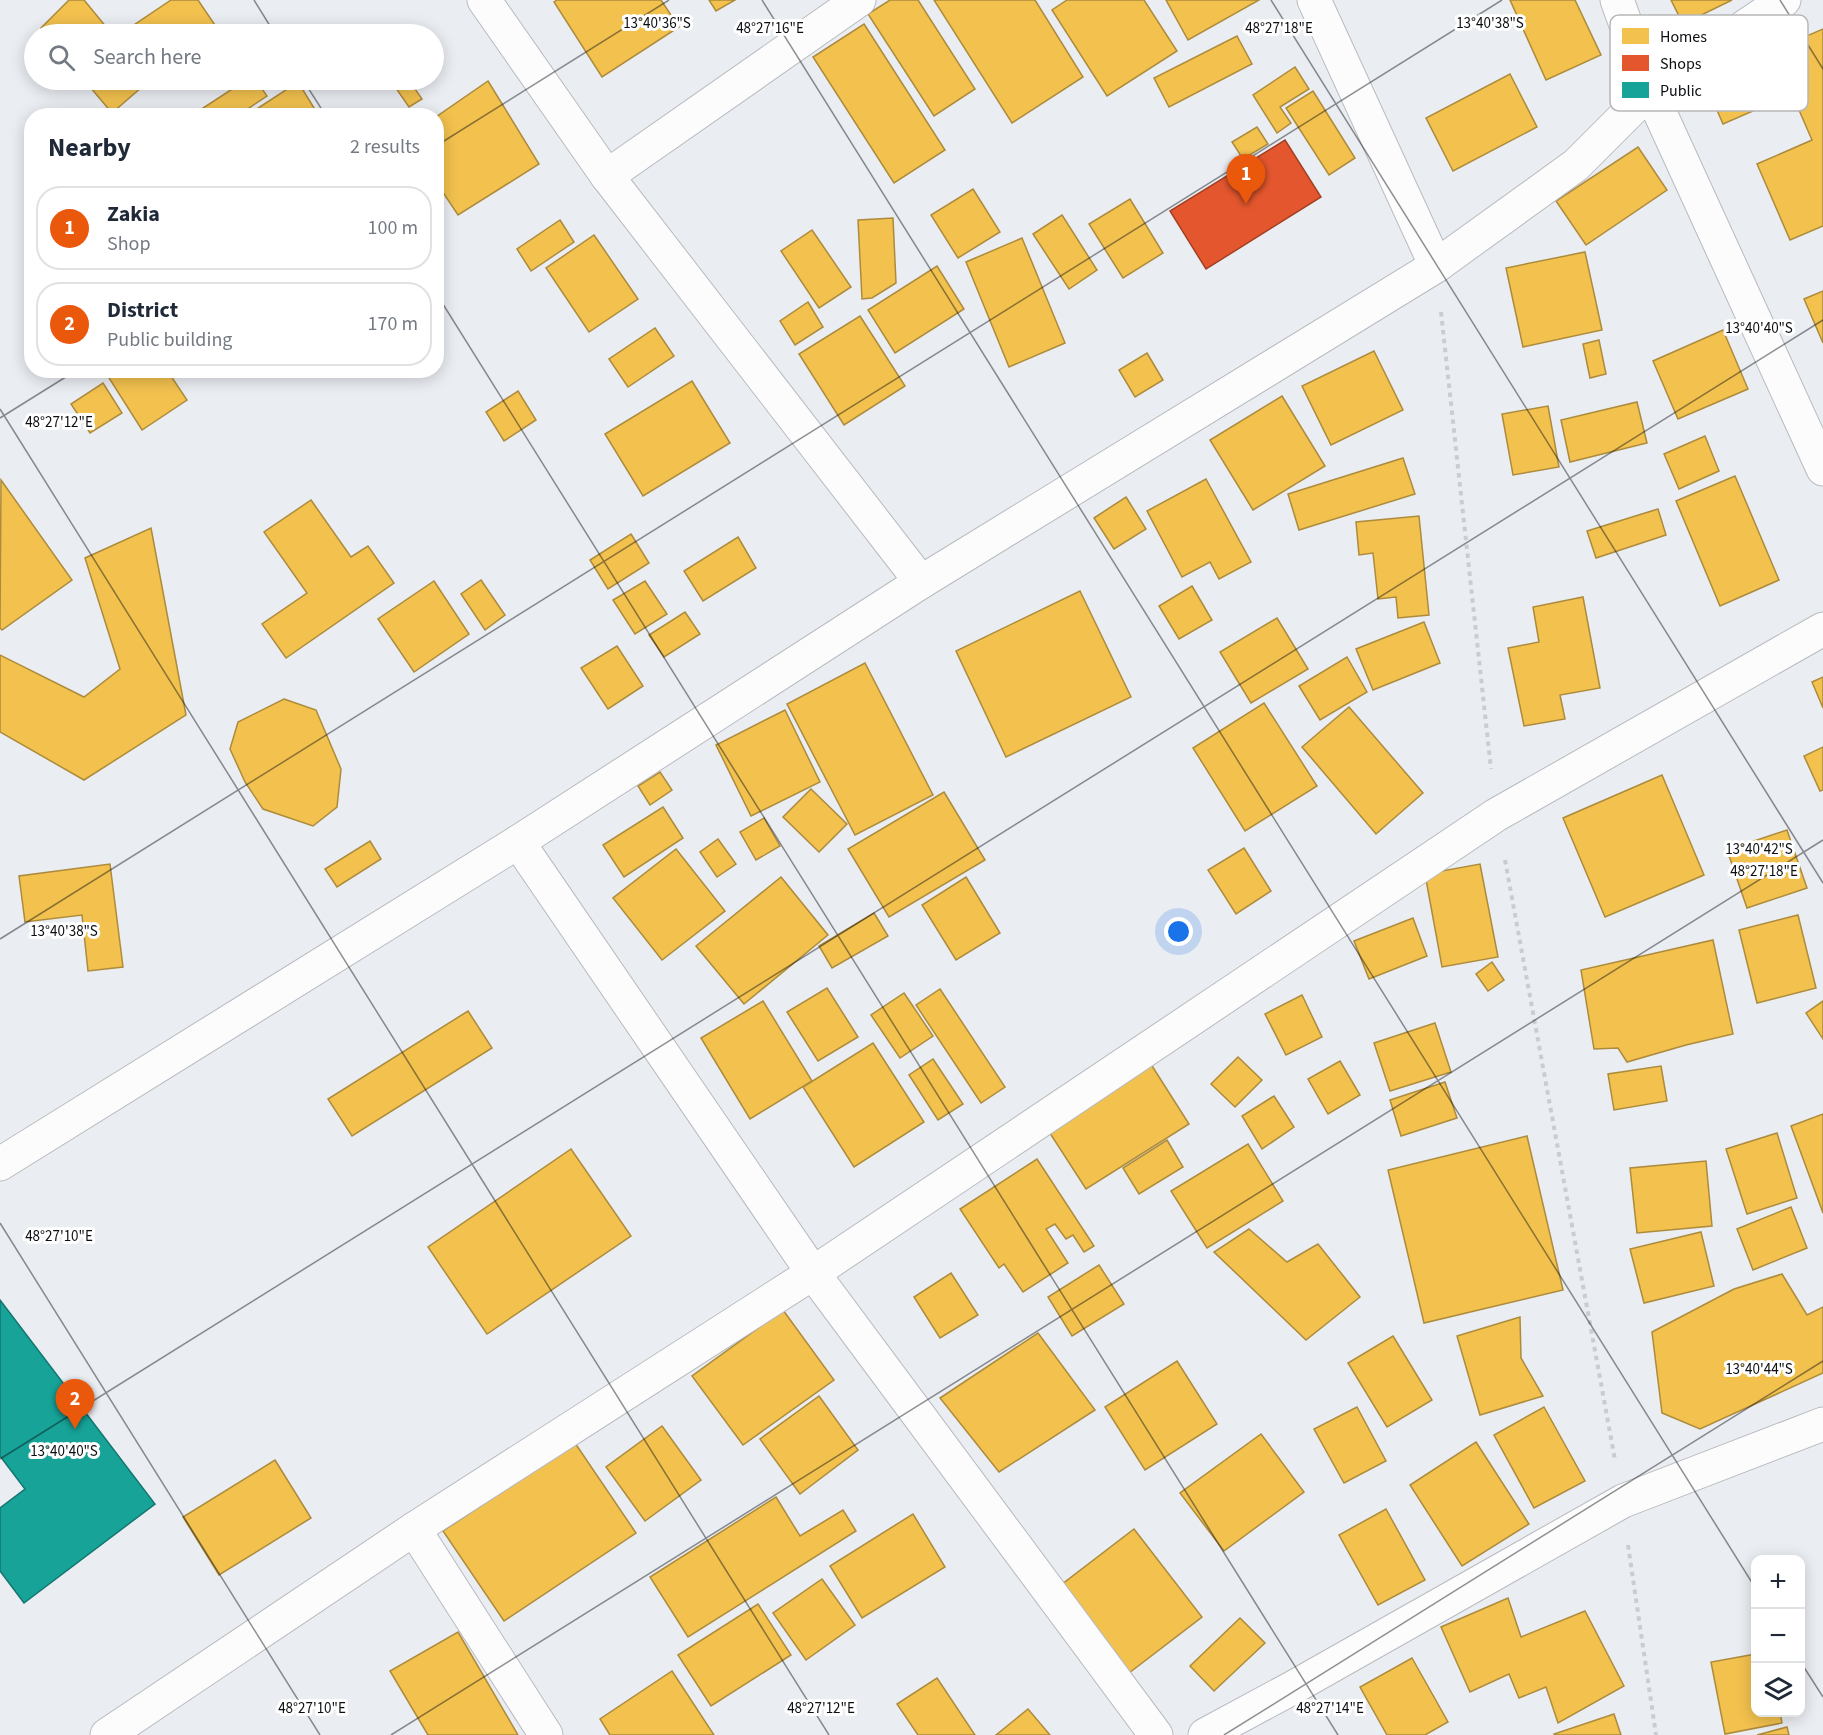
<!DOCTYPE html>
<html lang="en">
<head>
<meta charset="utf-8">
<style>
	:root { --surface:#fff; --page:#f6f6f7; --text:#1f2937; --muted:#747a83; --line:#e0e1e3; --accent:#ea580c }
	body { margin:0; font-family:"Source Sans 3",sans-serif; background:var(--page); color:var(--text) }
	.controls { position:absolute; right:18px; bottom:18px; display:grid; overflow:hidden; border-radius:12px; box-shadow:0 3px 15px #0003 }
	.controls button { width:54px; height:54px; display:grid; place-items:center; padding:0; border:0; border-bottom:2px solid var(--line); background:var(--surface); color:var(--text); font:30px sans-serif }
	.you { position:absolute; left:1179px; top:932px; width:21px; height:21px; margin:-15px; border:4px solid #fff; border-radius:50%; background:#1a73e8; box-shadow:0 0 0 9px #1a73e833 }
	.badge { display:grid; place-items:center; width:39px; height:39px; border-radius:50%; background:var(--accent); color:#fff; font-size:20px; font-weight:700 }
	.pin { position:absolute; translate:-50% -50px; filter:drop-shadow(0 2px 3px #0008) }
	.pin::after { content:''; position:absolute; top:32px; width:21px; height:18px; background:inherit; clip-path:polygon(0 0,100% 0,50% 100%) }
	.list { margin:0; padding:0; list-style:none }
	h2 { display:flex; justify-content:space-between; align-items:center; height:78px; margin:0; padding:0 24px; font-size:26px }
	h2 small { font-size:20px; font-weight:400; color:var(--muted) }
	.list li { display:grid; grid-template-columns:39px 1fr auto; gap:18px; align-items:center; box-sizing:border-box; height:84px; margin:0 12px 12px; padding:0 12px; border:2px solid var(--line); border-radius:24px }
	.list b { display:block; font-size:22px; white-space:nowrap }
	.list p { margin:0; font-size:20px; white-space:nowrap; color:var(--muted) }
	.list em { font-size:20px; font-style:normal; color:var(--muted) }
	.icon { flex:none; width:33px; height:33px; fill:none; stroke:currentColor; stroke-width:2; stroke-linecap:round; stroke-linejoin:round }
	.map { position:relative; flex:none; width:1823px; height:1735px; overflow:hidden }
	.search { position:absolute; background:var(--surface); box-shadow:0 3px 15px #0003; left:24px; top:24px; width:420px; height:66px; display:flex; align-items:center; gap:15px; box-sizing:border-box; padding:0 21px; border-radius:33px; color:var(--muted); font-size:22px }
	.panel { position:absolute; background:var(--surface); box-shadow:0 3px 15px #0003; left:24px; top:108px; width:420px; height:270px; border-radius:24px }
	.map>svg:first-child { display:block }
</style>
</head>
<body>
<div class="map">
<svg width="1823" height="1735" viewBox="0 0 1823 1735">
	<rect width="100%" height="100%" fill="#eaedf2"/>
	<!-- homes -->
	<g fill="#f2c14e" stroke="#ad8b3c" stroke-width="1.5">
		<path d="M69,0H84L112,34H47L41,28Z"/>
		<path d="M171,0H198L221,34H132L128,29Z"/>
		<path d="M557,0H661L679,27L602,77L554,2Z"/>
		<path d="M709,0H735L716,11Z"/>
		<path d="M890,0H918L975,89L934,116L868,14Z"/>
		<path d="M934,0H1035L1083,77L1012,123Z"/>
		<path d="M1067,0H1144L1177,51L1107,96L1052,10Z"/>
		<path d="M1166,0H1259L1188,40Z"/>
		<path d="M1510,0H1575L1601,55L1546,80Z"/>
		<path d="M1671,0H1732L1683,24Z"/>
		<path d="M864,24L945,150L894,183L813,57Z"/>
		<path d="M1823,29V226L1790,240L1757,164L1812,140L1792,94L1723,124L1704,80Z"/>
		<path d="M1237,36L1252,64L1169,107L1154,78Z"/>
		<path d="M1295,67L1309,89L1280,107L1291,123L1277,133L1253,95Z"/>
		<path d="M1510,74L1537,127L1453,171L1426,118Z"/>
		<path d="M84,80H150L112,113Z"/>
		<path d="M246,80H256L267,96L237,116H204L200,110Z"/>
		<path d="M393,80H409L422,99L409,107L391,81Z"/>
		<path d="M488,81L539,164L458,215L436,182V117Z"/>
		<path d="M298,82L319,116H246Z"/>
		<path d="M1313,91L1355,158L1329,175L1286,108Z"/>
		<path d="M1257,127L1268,144L1243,159L1232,142Z"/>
		<path d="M1638,147L1667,190L1586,245L1556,201Z"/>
		<path d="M973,189L1000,232L958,258L931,215Z"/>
		<path d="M1130,199L1163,253L1123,278L1089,224Z"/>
		<path d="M1062,215L1097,270L1069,289L1033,234Z"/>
		<path d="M893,218L896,283L872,298L862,299L858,220Z"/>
		<path d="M560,220L574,242L531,271L517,249Z"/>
		<path d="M812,230L851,287L819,308L781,251Z"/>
		<path d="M594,235L638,299L589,332L546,268Z"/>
		<path d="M1022,238L1065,343L1009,367L966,262Z"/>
		<path d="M1585,252L1602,330L1523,347L1506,268Z"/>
		<path d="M937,266L964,309L895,353L868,310Z"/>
		<path d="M1823,291V343L1804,299Z"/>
		<path d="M808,302L823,327L795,345L780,321Z"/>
		<path d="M860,316L905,386L844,425L799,354Z"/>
		<path d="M655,328L674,356L628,387L609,359Z"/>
		<path d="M1723,330L1748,389L1678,419L1653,361Z"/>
		<path d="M1599,340L1606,374L1590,378L1583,344Z"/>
		<path d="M1374,351L1403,410L1331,445L1302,386Z"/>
		<path d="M1147,353L1163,380L1135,397L1119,370Z"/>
		<path d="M104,370H167L187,400L142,430Z"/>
		<path d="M692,381L730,443L643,496L605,434Z"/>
		<path d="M103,383L122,413L90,433L71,404Z"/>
		<path d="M518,391L536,420L504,441L486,412Z"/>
		<path d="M1282,396L1325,466L1253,510L1210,440Z"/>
		<path d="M1637,402L1647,443L1570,462L1561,420Z"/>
		<path d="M1548,406L1559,467L1513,475L1502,414Z"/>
		<path d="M1705,436L1719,471L1679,489L1664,454Z"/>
		<path d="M1403,458L1415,494L1299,530L1288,494Z"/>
		<path d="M1735,476L1779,580L1720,606L1676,501Z"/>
		<path d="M1206,479L1251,562L1219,579L1210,562L1182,577L1147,511Z"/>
		<path d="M1,480L72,580L2,630L0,628Z"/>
		<path d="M1126,497L1146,529L1114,549L1094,518Z"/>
		<path d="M311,500L351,557L368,546L394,583L286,658L262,624L307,593L264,532Z"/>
		<path d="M1658,509L1666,535L1596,558L1587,531Z"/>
		<path d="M1419,516L1429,615L1398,618L1396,597L1378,599L1373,553L1359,555L1356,522Z"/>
		<path d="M151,528L186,715L84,780L0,732V655L84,697L120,669L85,558Z"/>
		<path d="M631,534L649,563L608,589L590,560Z"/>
		<path d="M738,537L756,568L703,601L684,571Z"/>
		<path d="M481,580L505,615L485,630L461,594Z"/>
		<path d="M434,581L469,634L414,672L378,619Z"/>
		<path d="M645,581L667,614L635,634L613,600Z"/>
		<path d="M1192,586L1212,620L1179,639L1159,606Z"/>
		<path d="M1080,591L1131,697L1006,757L956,651Z"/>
		<path d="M1583,597L1600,688L1560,695L1565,719L1524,726L1508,648L1539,642L1533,607Z"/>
		<path d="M685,612L700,634L664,657L649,635Z"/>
		<path d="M1277,618L1308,669L1251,703L1220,652Z"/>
		<path d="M1424,622L1440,663L1373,690L1356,649Z"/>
		<path d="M617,646L643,686L608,709L581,668Z"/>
		<path d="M1347,657L1367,692L1320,720L1299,686Z"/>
		<path d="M865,663L933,795L855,835L787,704Z"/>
		<path d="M1823,677V708L1812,682Z"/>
		<path d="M284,699L316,710L341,769L337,807L313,826L263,809L245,782L230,749L238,722Z"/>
		<path d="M1264,703L1317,786L1245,831L1193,748Z"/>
		<path d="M1349,707L1423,793L1376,834L1302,747Z"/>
		<path d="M785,710L820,782L751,816L716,745Z"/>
		<path d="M1823,747V790L1820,791L1804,756Z"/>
		<path d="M660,772L672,790L650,805L638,786Z"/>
		<path d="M1662,775L1704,875L1605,917L1563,818Z"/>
		<path d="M811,789L847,824L819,852L783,817Z"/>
		<path d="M944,792L985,860L889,917L848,849Z"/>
		<path d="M663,807L683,838L624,877L603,845Z"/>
		<path d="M764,818L780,846L756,860L740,832Z"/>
		<path d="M1787,830L1807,888L1747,908L1727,850Z"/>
		<path d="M718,839L736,864L717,877L700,852Z"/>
		<path d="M370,841L381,859L337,887L325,869Z"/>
		<path d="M1244,848L1271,891L1236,914L1208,870Z"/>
		<path d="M676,849L725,911L662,960L613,898Z"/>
		<path d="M110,864L123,967L88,971L82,915L25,922L19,876Z"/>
		<path d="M1480,864L1498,957L1442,967L1425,874Z"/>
		<path d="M781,877L828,935L744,1004L696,946Z"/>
		<path d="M966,877L1000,933L956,960L922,905Z"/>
		<path d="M874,913L888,936L832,968L819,946Z"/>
		<path d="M1798,915L1816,988L1757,1003L1739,930Z"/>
		<path d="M1413,918L1427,956L1369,979L1354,941Z"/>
		<path d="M1713,940L1733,1034L1686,1045L1627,1062L1618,1048L1594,1049L1581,970Z"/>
		<path d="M1492,962L1504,980L1488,991L1476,974Z"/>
		<path d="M827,988L858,1037L818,1061L787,1012Z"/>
		<path d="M940,989L1005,1087L981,1103L916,1005Z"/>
		<path d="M904,993L933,1036L900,1058L871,1015Z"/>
		<path d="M1302,995L1322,1037L1286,1055L1265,1014Z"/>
		<path d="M763,1001L812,1081L750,1119L701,1038Z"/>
		<path d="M1823,1001V1039L1806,1013Z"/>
		<path d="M468,1011L492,1048L352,1136L328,1099Z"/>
		<path d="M1435,1023L1451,1072L1390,1091L1374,1043Z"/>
		<path d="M873,1043L924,1122L854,1167L803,1087Z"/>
		<path d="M1238,1057L1262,1080L1235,1107L1211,1084Z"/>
		<path d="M1147,1058L1189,1124L1086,1189L1044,1124Z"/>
		<path d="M933,1059L963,1104L938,1120L909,1075Z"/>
		<path d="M1340,1061L1360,1095L1328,1114L1308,1079Z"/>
		<path d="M1661,1066L1667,1101L1614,1110L1608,1074Z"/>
		<path d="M1445,1082L1457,1118L1401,1136L1390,1100Z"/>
		<path d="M1274,1096L1294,1127L1262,1149L1242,1116Z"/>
		<path d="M1823,1114V1213L1791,1126Z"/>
		<path d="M1777,1133L1797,1198L1747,1214L1726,1149Z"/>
		<path d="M1527,1136L1563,1290L1424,1323L1388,1170Z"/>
		<path d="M1167,1140L1183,1167L1139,1194L1123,1168Z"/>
		<path d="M1248,1144L1283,1201L1207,1248L1171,1191Z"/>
		<path d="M571,1149L631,1236L487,1334L428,1247Z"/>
		<path d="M1037,1159L1094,1246L1084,1252L1073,1235L1066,1239L1055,1224L1046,1229L1068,1263L1023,1292L1004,1264L999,1268L960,1209Z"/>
		<path d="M1706,1161L1712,1226L1637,1233L1630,1168Z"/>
		<path d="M1791,1207L1807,1248L1753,1270L1737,1229Z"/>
		<path d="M1249,1229L1287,1262L1318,1244L1360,1297L1306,1340L1214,1252Z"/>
		<path d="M1701,1232L1714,1286L1644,1303L1630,1249Z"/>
		<path d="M1099,1265L1124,1304L1072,1336L1048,1297Z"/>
		<path d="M951,1273L978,1315L940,1338L914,1297Z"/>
		<path d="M1782,1274L1807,1315L1823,1307V1373L1700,1429L1662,1413L1652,1332L1734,1289Z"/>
		<path d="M783,1310L834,1380L743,1445L692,1376Z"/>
		<path d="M1520,1317L1521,1358L1543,1396L1480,1415L1457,1336Z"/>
		<path d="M1038,1333L1095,1410L999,1472L940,1398Z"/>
		<path d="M1393,1336L1432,1400L1387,1427L1348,1363Z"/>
		<path d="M1177,1361L1217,1424L1145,1470L1105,1407Z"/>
		<path d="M819,1396L858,1450L800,1494L760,1439Z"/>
		<path d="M1357,1407L1386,1461L1344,1483L1314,1429Z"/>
		<path d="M1544,1407L1585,1481L1534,1508L1494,1435Z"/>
		<path d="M662,1426L701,1480L645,1521L606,1467Z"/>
		<path d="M1261,1434L1304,1492L1224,1551L1180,1493Z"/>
		<path d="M1476,1442L1529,1524L1462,1566L1410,1485Z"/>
		<path d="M575,1443L636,1533L504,1621L443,1531Z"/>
		<path d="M275,1460L311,1518L219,1575L183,1517Z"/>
		<path d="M776,1497L800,1536L843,1510L856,1531L688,1637L650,1577Z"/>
		<path d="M1386,1509L1425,1580L1378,1605L1339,1535Z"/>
		<path d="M913,1514L945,1567L862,1618L830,1566Z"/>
		<path d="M1134,1529L1202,1617L1129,1673L1061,1585Z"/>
		<path d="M822,1579L855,1625L806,1660L773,1613Z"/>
		<path d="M1508,1598L1521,1637L1585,1611L1624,1686L1558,1723L1546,1687L1519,1698L1509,1674L1470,1692L1441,1627Z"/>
		<path d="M758,1604L791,1655L711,1706L678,1655Z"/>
		<path d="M1240,1618L1265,1643L1214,1691L1190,1666Z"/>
		<path d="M458,1632L518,1735H428L390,1671Z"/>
		<path d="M1756,1654V1712H1780L1782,1723L1725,1734L1711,1662Z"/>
		<path d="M1412,1658L1448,1722L1425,1735H1387L1360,1687Z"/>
		<path d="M672,1671L714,1735H610L600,1719Z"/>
		<path d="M937,1678L975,1735H918L897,1704Z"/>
		<path d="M1028,1709L1050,1735H996Z"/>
		<path d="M1614,1714L1621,1735H1555L1554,1734Z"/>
		<path d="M1787,1727L1789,1735H1757Z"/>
	</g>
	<!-- shops -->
	<path fill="#e4572e" stroke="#a34125" stroke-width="1.5" d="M1285,140L1321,197L1206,269L1170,211Z"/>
	<!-- public -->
	<path fill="#17a398" stroke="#147670" stroke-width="1.5" d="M0,1300L155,1504L24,1603L0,1571V1508L25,1489L0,1456Z"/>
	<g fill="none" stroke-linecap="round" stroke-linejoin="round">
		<!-- minor casing -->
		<g stroke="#b8babe" stroke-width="35">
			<g id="minor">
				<path d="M484,0L607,176L921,582"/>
				<path d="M1314,0L1436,266"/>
				<path d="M1617,0L1650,91L1823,469"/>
				<path d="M607,176L859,0"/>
				<path d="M518,842L813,1273L1156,1735"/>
				<path d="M0,1164L518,842L921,582L1436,266L1576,165L1650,91L1784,0"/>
				<path d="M414,1529L546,1735"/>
				<path d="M107,1735L414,1529L813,1273L1496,815L1823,629"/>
				<path d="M1205,1735L1294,1687L1623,1501L1823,1424"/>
			</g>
		</g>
		<!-- path -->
		<g stroke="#cbccce" stroke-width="4" stroke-dasharray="4.5 4.5" stroke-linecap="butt">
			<path d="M1441,312L1491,769"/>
			<path d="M1505,860L1615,1460"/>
			<path d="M1628,1545L1656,1735"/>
		</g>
		<!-- minor -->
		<use href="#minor" stroke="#fcfcfd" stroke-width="33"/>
	</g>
	<!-- ticks -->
	<path fill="none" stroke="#0c0e11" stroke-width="1.5" stroke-opacity="0.45" d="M254,0L275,34M762,0L1756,1589M1271,0L1823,883M1780,0L1823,69M303,80L326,116M436,146L669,0M436,293L1338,1735M0,409L829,1735M0,418L77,370M0,939L1502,0M0,1223L320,1735M0,1459L1823,320M1800,1661L1823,1697M391,1735L1823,840M1224,1735L1823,1361"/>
	<!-- legend -->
	<rect x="1610" y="15" width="198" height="96" rx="9" fill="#fff" stroke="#b6b7b8" stroke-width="1.5"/>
	<rect x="1622" y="28" width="27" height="16" fill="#f2c14e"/>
	<rect x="1622" y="55" width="27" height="16" fill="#e4572e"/>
	<rect x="1622" y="82" width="27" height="16" fill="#17a398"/>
	<g font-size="16" fill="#0c0e11">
		<text x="1660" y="42">Homes</text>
		<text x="1660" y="69">Shops</text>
		<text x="1660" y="96">Public</text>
	</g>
	<g font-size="15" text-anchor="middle" fill="#0c0e11" stroke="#fff" stroke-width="6" stroke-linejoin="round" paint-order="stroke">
		<text x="1490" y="28">13°40'38"S</text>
		<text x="657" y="28">13°40'36"S</text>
		<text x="1279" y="33">48°27'18"E</text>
		<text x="770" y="33">48°27'16"E</text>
		<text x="1759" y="333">13°40'40"S</text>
		<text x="59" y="427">48°27'12"E</text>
		<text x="1759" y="854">13°40'42"S</text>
		<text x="1764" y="876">48°27'18"E</text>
		<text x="64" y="936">13°40'38"S</text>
		<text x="59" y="1241">48°27'10"E</text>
		<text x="1759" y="1374">13°40'44"S</text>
		<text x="64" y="1456">13°40'40"S</text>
		<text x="312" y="1713">48°27'10"E</text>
		<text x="821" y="1713">48°27'12"E</text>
		<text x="1330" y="1713">48°27'14"E</text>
	</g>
</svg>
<div class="controls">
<button>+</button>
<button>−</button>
<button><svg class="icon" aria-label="layers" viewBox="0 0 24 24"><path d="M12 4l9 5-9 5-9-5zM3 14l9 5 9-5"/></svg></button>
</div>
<div class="you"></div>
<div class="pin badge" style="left:1246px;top:204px">1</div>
<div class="pin badge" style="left:75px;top:1429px">2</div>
<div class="search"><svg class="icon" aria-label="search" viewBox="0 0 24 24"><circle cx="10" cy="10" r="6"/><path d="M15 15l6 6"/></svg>Search here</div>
<section class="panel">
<h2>Nearby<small>2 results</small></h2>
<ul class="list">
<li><span class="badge">1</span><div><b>Zakia</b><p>Shop</p></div><em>100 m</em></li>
<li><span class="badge">2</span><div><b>District</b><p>Public building</p></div><em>170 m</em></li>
</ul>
</section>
</div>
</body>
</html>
